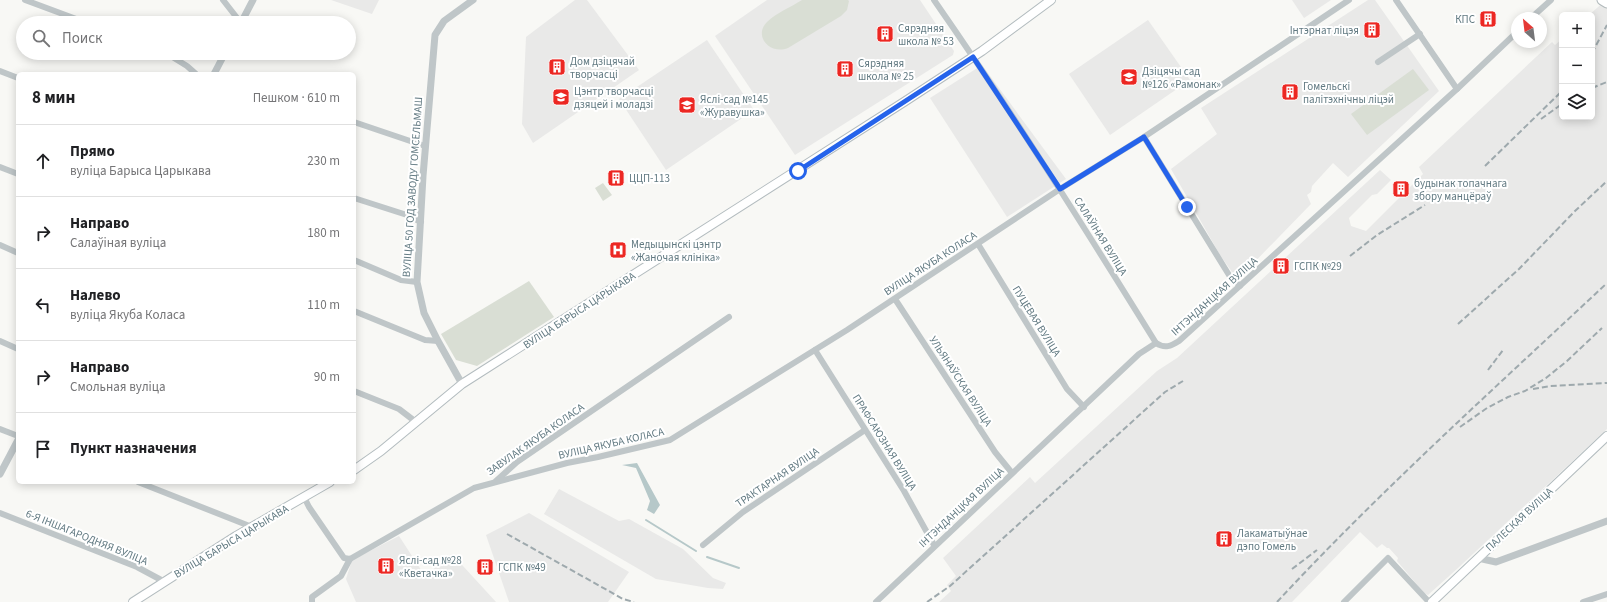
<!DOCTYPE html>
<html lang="ru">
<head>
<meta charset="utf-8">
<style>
	:root { --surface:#fff; --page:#f2f2f2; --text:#202124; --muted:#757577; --line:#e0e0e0 }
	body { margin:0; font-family:"Source Sans 3",sans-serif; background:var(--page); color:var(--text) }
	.controls { position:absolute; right:12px; top:12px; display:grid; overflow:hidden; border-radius:6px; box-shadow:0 2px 10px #0003 }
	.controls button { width:36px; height:36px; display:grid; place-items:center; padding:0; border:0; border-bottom:1px solid var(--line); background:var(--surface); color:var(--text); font:20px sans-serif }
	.compass { position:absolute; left:1511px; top:12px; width:36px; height:36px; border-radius:50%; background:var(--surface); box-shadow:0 2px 10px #0003; rotate:332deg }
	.stop { position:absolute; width:12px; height:12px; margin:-9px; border:3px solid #2563eb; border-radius:50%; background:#fff }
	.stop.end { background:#2563eb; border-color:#fff; box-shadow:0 1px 4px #0008 }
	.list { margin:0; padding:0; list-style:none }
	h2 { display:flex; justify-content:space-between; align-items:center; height:52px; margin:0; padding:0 16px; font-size:17px }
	h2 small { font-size:13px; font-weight:400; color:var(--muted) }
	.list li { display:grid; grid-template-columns:26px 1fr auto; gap:12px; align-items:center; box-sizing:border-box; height:72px; padding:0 16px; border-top:1px solid var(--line) }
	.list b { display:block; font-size:15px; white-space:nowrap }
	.list p { margin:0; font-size:13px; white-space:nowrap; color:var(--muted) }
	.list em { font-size:13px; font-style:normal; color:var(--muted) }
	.icon { flex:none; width:22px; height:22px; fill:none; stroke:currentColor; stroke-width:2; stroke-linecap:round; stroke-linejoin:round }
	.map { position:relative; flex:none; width:1607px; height:602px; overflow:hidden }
	.search { position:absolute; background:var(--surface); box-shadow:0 2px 10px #0003; left:16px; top:16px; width:340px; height:44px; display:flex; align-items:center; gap:10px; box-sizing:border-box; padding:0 14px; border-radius:22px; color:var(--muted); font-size:15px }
	.panel { position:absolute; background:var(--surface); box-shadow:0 2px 10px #0003; left:16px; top:72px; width:340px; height:412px; border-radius:6px }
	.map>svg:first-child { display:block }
</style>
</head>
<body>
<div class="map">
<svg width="1607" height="602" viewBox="0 0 1607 602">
	<rect width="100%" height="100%" fill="#f8f8f5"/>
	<!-- built -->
	<g fill="#e9e9e8">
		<path d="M331,0H379L372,14Z"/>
		<path d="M575,0H587L639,70L533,143L522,124L526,37Z"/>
		<path d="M767,0H920L954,51L953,55L795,155L715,36Z"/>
		<path d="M1292,0H1331L1304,18Z"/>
		<path d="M1368,0H1375L1439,91L1348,177L1333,163L1312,186L1311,192L1307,195L1311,204L1240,277L1232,272L1220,255L1171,169L1217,134L1201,108Z"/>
		<path d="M1606,0H1607V429L1458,568L1428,595L1424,593L1397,561L1398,558L1389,548H1387L1382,544L1377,548L1360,532L1292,602H939L951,591L947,585L956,576L943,558L1030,477L1035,483L1157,371L1177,358L1380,170L1391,180L1377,194L1372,195L1349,218L1351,226L1366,231L1423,174L1419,167L1552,42L1555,45L1562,39V117H1592V15H1589Z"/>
		<path d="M1148,20L1190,80L1110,135L1069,74Z"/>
		<path d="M707,40L754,110L666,170L619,99Z"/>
		<path d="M982,65L1066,179L1007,217L930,98Z"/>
		<path d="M559,489L619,521L629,519L683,549L713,578L726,583L723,589L708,588L656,579L544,514Z"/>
		<path d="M529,513L629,572L608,602H509L486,535Z"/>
		<path d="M399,536L425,576L452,554L496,602H356L346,579L352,560Z"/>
	</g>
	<!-- green -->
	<g fill="#d9ded4">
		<path d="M802,0H848L849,1L847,10L841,16L788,48C770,55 753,36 767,22C776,13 791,7 802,0Z"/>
		<path d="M1413,69L1429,90L1367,135L1351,114Z"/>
		<path d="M603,183L612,195L603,201L595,188Z"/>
		<path d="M529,281L554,317L477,366L456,360L441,334Z"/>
	</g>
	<!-- water -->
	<path fill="#b6c8c9" d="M637,463L660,505L654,514L647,510L650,501L636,468L622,465Z"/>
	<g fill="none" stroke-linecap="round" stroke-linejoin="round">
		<!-- stream -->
		<g stroke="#b6c8c9" stroke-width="2">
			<path d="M646,520L696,551"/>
			<path d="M707,557L739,568"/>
		</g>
		<!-- secondary casing -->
		<g stroke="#b3bcbf" stroke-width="10">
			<g id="secondary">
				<path d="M354,470L381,451L462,384L904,102L982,51L1051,0"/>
				<path d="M133,602L236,536L330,482"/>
				<path d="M1432,602L1607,436"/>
			</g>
		</g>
		<!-- primary casing -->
		<g stroke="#b2babc" stroke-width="11">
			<path id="primary" d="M1602,0L1607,3"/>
		</g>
		<!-- minor -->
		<g stroke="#bfc6c8" stroke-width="6">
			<path d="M25,0L87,23"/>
			<path d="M223,0L241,23"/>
			<path d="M934,0C1012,112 1084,227 1156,343"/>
			<path d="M1396,0L1457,89"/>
			<path d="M1531,18L1551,0"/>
			<path d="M166,53L187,66L196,74"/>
			<path d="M1378,62L1420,34"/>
			<path d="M0,71L18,78"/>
			<path d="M354,122L425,146"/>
			<path d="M1144,137L1229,275L1240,286"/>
			<path d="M0,167L18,174"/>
			<path d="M354,198L407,215L421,222"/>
			<path d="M978,244L1067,389L1084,407"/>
			<path d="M0,245L18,253"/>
			<path d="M354,260L401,280L417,282"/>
			<path d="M895,299L995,452L1012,473"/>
			<path d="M354,311L425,340L438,341"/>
			<path d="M0,341L18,349"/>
			<path d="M815,350L904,491L934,545"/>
			<path d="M354,391L399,409L416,422"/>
			<path d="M0,429L18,436"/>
			<path d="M496,481L517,462L729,317"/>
			<path d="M138,482L252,527"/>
			<path d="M304,497L309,507L344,558L350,559L474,488L567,463L598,457L670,440L847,330L1060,189L1144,137L1349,0"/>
			<path d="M0,513L137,567L165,582"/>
			<path d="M703,545L743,512L865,430"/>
			<path d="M312,602V597L341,576L350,559"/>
			<path d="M876,602L1139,354L1156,343C1165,349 1171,346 1179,341L1457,89L1517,32"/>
			<path d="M1344,602L1388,558L1429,602"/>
			<path d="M1583,602L1607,594"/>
		</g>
		<!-- tertiary -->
		<g stroke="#bfc6c8" stroke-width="7">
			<path d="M241,23L253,0"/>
			<path d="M214,74L225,53"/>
			<path d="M462,384L438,341L424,313L417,282L423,176L435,35L444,21L473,0"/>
			<path d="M0,474L18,440"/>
			<path d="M1478,558L1496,562L1607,521"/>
		</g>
		<!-- secondary -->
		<use href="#secondary" stroke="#fff" stroke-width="8"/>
		<!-- primary -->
		<use href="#primary" stroke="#fff" stroke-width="9"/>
		<!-- rail -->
		<g stroke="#9ea9ad" stroke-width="2" stroke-dasharray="6 3" stroke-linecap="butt">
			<path d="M1592,53L1607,25"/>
			<path d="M1592,88L1607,82"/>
			<path d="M1541,119L1562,104"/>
			<path d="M1485,166L1560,93"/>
			<path d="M1350,256L1377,235L1425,205"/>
			<path d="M1458,324L1519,269L1575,211L1607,181"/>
			<path d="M1488,370L1503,350"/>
			<path d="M1533,389L1550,386L1607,383"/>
			<path d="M1460,427L1487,408L1508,397L1525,391L1546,378L1567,361L1602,328"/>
			<path d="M507,534L623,599L634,602"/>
			<path d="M1292,569L1317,550"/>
			<path d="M927,602L950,586L1165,392L1183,381"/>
			<path d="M1277,602C1381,490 1495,388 1607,283"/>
		</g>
	</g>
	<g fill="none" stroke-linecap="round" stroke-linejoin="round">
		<!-- route -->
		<path stroke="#2563eb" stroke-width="5" d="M798,171L973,57L1060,189L1144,137L1187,207"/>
	</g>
	<!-- icons -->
	<defs>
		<g id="building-square" transform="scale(0.9)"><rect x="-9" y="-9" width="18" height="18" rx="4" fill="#ec2722" stroke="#fff"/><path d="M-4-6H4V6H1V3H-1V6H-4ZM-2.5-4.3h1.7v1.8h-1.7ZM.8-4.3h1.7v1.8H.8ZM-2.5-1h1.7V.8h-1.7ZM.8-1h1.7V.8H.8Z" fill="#fff"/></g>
		<g id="school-square" transform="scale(0.9)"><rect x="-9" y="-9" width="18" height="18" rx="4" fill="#ec2722" stroke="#fff"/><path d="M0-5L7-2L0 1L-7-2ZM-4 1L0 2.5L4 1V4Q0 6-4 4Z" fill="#fff"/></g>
		<g id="hospital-square" transform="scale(0.9)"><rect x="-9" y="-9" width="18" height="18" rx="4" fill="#ec2722" stroke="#fff"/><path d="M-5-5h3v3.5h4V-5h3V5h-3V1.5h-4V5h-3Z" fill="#fff"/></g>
	</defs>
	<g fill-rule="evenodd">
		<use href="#building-square" x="1488" y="19"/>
		<use href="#building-square" x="1372" y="30"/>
		<use href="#building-square" x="885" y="34"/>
		<use href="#building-square" x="557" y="67"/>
		<use href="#building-square" x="845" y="69"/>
		<use href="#school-square" x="1129" y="77"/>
		<use href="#building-square" x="1290" y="92"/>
		<use href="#school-square" x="561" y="97"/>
		<use href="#school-square" x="687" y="105"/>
		<use href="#building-square" x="616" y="178"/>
		<use href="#building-square" x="1401" y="189"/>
		<use href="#hospital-square" x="618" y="250"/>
		<use href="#building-square" x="1281" y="266"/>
		<use href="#building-square" x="1224" y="539"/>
		<use href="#building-square" x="386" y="566"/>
		<use href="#building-square" x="485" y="567"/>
	</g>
	<g text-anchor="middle" stroke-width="4" stroke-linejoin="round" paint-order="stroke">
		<!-- poi labels -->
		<g font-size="11" fill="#627a82" stroke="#fff" text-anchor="start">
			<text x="1475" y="23" text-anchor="end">КПС</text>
			<text x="898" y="32">Сярэдняя<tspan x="898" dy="13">школа № 53</tspan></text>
			<text x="1359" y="34" text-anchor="end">Інтэрнат ліцэя</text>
			<text x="570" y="65">Дом дзіцячай<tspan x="570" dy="13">творчасці</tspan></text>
			<text x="858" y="67">Сярэдняя<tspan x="858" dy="13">школа № 25</tspan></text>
			<text x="1142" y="75">Дзіцячы сад<tspan x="1142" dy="13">№126 «Рамонак»</tspan></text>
			<text x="1303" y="90">Гомельскі<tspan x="1303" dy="13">палітэхнічны ліцэй</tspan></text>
			<text x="574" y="95">Цэнтр творчасці<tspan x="574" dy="13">дзяцей і моладзі</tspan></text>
			<text x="700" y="103">Яслі-сад №145<tspan x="700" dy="13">«Журавушка»</tspan></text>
			<text x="629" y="182">ЦЦП-113</text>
			<text x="1414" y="187">будынак топачнага<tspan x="1414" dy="13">збору манцёраў</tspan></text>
			<text x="631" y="248">Медыцынскі цэнтр<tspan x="631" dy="13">«Жаночая клініка»</tspan></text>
			<text x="1294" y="270">ГСПК №29</text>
			<text x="1237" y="537">Лакаматыўнае<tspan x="1237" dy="13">дэпо Гомель</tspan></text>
			<text x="399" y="564">Яслі-сад №28<tspan x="399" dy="13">«Кветачка»</tspan></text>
			<text x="498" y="571">ГСПК №49</text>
		</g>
		<!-- street labels -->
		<g font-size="11" fill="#627a82" stroke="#fff">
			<text transform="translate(412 187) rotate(-86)" y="4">ВУЛІЦА 50 ГОД ЗАВОДУ ГОМСЕЛЬМАШ</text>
			<text transform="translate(1101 236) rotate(58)" y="4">САЛАЎІНАЯ ВУЛІЦА</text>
			<text transform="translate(930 263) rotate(-33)" y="4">ВУЛІЦА ЯКУБА КОЛАСА</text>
			<text transform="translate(1214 296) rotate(-42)" y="4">ІНТЭНДАНЦКАЯ ВУЛІЦА</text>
			<text transform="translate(579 310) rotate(-33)" y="4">ВУЛІЦА БАРЫСА ЦАРЫКАВА</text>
			<text transform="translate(1037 321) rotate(58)" y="4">ПУЦЕВАЯ ВУЛІЦА</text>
			<text transform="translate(961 381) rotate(57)" y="4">УЛЬЯНАЎСКАЯ ВУЛІЦА</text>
			<text transform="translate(535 439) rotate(-35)" y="4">ЗАВУЛАК ЯКУБА КОЛАСА</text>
			<text transform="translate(885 442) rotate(58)" y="4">ПРАФСАЮЗНАЯ ВУЛІЦА</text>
			<text transform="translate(611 443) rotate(-13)" y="4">ВУЛІЦА ЯКУБА КОЛАСА</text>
			<text transform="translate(777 477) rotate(-34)" y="4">ТРАКТАРНАЯ ВУЛІЦА</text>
			<text transform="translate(961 507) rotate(-43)" y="4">ІНТЭНДАНЦКАЯ ВУЛІЦА</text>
			<text transform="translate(1519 519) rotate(-43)" y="4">ПАЛЕСКАЯ ВУЛІЦА</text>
			<text transform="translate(87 537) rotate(22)" y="4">6-Я ІНШАГАРОДНЯЯ ВУЛІЦА</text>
			<text transform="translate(231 541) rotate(-31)" y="4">ВУЛІЦА БАРЫСА ЦАРЫКАВА</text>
		</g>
	</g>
</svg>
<div class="controls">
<button>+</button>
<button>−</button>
<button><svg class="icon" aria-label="layers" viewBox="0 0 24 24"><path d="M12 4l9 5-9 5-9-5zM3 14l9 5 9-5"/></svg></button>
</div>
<svg class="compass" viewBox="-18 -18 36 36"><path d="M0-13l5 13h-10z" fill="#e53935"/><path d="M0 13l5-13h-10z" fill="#757577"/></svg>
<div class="stop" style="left:798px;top:171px"></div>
<div class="stop end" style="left:1187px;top:207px"></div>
<div class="search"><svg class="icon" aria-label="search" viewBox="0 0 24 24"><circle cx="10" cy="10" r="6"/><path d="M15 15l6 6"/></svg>Поиск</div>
<section class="panel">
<h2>8 мин<small>Пешком · 610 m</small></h2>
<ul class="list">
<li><svg class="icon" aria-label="ahead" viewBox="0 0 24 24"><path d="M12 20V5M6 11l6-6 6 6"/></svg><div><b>Прямо</b><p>вуліца Барыса Царыкава</p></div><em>230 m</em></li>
<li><svg class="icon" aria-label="right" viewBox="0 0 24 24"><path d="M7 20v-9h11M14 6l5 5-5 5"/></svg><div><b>Направо</b><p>Салаўіная вуліца</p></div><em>180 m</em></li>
<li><svg class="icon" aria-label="left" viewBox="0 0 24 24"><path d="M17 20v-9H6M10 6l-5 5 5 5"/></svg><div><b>Налево</b><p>вуліца Якуба Коласа</p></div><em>110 m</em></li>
<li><svg class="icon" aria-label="right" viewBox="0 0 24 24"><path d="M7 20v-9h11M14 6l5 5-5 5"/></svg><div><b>Направо</b><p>Смольная вуліца</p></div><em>90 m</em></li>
<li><svg class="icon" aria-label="arrive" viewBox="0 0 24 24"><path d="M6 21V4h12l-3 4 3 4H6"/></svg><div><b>Пункт назначения</b></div></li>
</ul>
</section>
</div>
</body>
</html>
